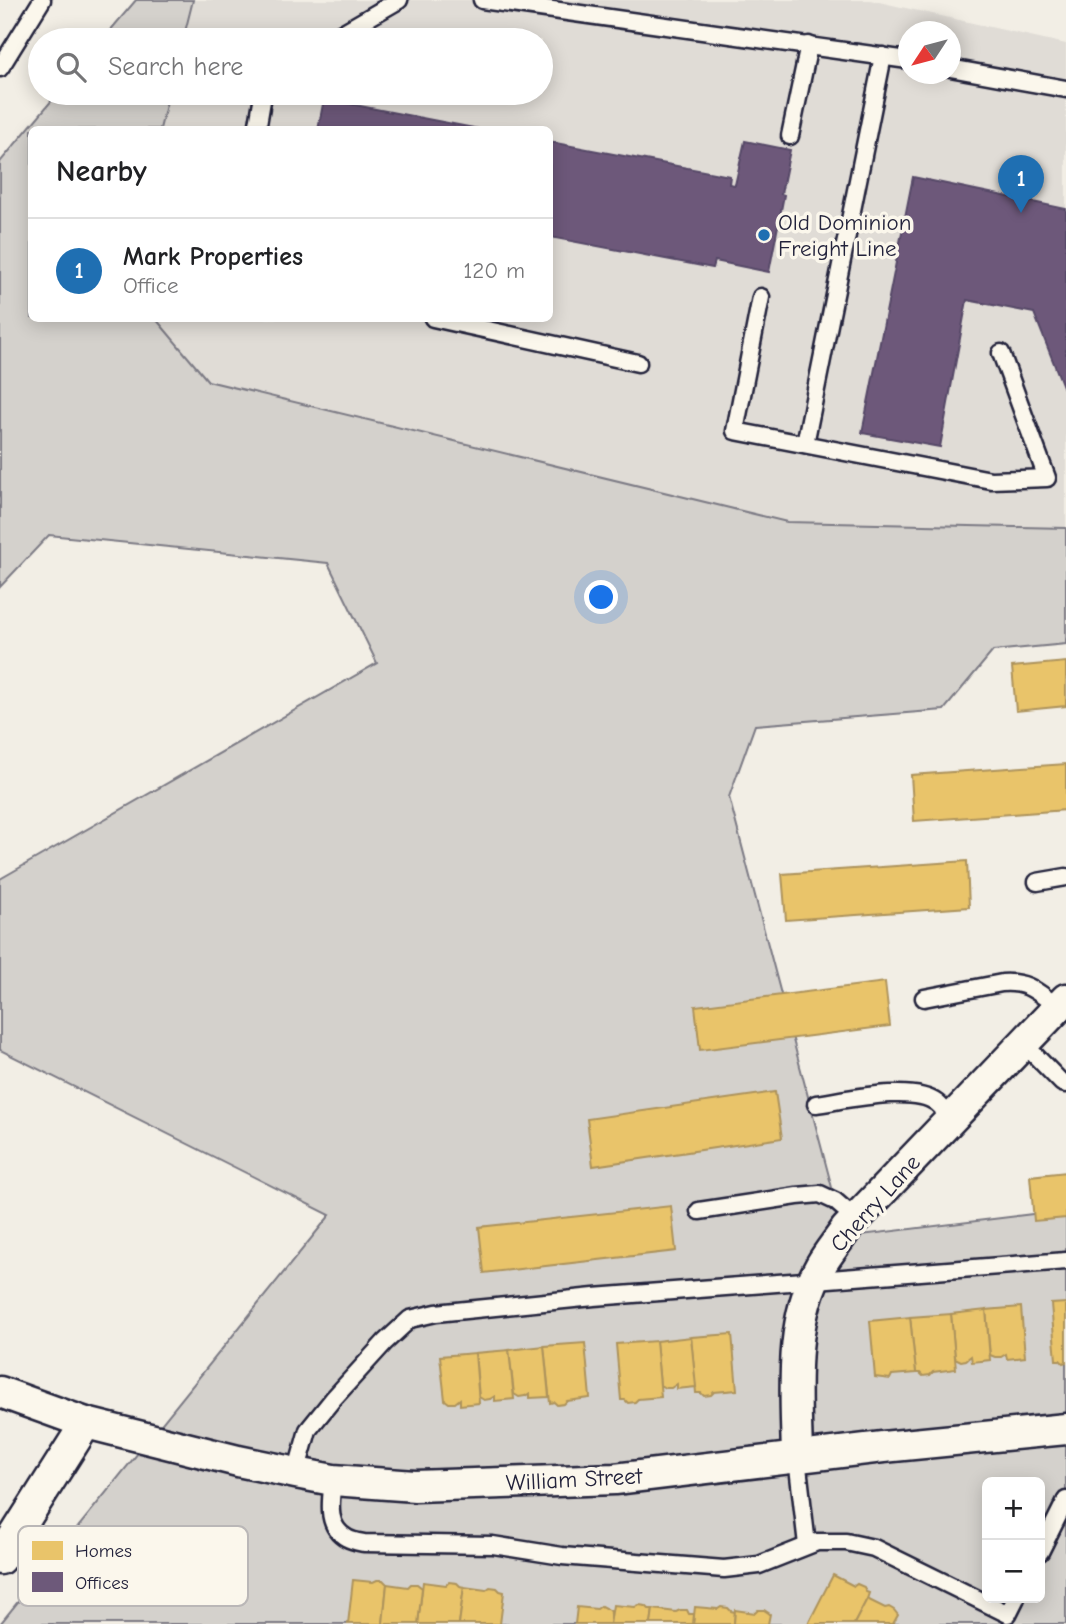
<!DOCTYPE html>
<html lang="en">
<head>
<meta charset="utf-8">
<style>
	:root { --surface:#fff; --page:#f6f6f6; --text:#202124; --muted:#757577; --line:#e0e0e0; --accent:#1f6fb2 }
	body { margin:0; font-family:"Comic Neue",sans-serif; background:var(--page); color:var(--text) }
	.controls { position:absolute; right:21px; bottom:21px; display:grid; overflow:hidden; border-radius:10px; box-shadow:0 4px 18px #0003 }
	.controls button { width:63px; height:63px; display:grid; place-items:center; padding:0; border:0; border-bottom:2px solid var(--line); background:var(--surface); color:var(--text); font:35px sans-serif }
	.compass { position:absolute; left:898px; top:21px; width:63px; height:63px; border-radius:50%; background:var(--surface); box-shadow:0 4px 18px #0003; rotate:234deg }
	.you { position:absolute; left:602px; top:598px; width:24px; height:24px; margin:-18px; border:5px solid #fff; border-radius:50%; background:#1a73e8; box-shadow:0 0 0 10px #1a73e833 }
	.badge { display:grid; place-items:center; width:46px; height:46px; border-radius:50%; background:var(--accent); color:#fff; font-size:23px; font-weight:700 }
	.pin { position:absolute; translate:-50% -58px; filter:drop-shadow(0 2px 4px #0008) }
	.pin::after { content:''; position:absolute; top:37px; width:24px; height:21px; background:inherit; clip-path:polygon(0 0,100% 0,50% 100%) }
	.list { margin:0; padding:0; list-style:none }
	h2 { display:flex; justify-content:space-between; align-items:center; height:91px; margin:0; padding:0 28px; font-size:30px }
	h2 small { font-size:23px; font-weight:400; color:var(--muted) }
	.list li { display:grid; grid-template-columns:46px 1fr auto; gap:21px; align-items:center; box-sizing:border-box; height:105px; padding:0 28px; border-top:2px solid var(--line) }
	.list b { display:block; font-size:26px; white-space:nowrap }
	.list p { margin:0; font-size:23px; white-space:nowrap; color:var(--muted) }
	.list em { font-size:23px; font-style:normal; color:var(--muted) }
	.icon { flex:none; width:38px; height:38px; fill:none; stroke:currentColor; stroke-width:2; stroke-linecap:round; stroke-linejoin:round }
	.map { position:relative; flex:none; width:1066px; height:1624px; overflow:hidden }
	.search { position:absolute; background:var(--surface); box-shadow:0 4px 18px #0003; left:28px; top:28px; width:525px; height:77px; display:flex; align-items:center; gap:18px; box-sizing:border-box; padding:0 24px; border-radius:38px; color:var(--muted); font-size:26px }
	.panel { position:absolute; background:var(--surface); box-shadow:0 4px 18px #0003; left:28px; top:126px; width:525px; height:196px; border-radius:10px }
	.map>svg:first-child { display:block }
</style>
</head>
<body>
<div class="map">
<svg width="1066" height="1624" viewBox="0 0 1066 1624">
	<rect width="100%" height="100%" fill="#f2eee5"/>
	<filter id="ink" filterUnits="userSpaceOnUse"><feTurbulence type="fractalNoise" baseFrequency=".0143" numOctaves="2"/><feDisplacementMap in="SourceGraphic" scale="14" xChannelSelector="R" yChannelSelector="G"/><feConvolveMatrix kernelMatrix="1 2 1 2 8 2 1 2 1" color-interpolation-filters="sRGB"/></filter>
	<g filter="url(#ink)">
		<!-- built -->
		<path fill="#e0dcd6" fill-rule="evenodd" d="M193,0H870L1066,44V528L787,522L208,381L156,319L550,318V130L160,129L169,93H541V40H183ZM908,32H950V74H908Z"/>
		<!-- green -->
		<g fill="#d4d1cc" stroke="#7b7a84" stroke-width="2" fill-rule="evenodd">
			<path d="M136,0H193L183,40H102Z"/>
			<path d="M58,93H169L160,129L32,130V318L156,319L208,381L787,522L1066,528V644L993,651L944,710L755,725L729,797L845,1237L1066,1210V1624H0L330,1215L0,1050V879L377,663L328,563L49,535L0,587V162ZM987,1482H1040V1598H987Z"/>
		</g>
		<!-- homes -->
		<g fill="#e9c46a" stroke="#ad935c" stroke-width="2">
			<path d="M1066,662V706L1016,711L1012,667Z"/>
			<path d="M1066,764V810L914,821L911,775Z"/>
			<path d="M967,861L969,907L786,920L782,874Z"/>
			<path d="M885,982L890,1026L700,1050L695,1006Z"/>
			<path d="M775,1092L782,1138L593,1166L587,1119Z"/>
			<path d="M1066,1172V1218L1034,1221L1030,1176Z"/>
			<path d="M671,1206L676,1251L484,1273L479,1227Z"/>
			<path d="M1066,1303V1362L1063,1363L1060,1360H1056L1051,1304Z"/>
			<path d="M1021,1307L1025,1357L1007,1359L1006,1354L1001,1357H995L990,1355L986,1310Z"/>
			<path d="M986,1310L990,1360L972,1362L971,1356L966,1360L961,1361L955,1358L951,1314Z"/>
			<path d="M951,1314L956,1369L933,1372L930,1375L923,1376L920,1373H916L910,1317Z"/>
			<path d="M910,1317L916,1373L892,1375L890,1379L875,1377L870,1321Z"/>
			<path d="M732,1334L737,1390L714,1392L711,1395L704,1396L701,1393H696L691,1337Z"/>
			<path d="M691,1337L696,1387L677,1389V1384L671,1388H665L660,1385L656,1341Z"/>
			<path d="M656,1341L661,1397L638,1399L635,1402L628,1403L625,1400H621L616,1344Z"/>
			<path d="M585,1343L590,1398L567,1401L564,1404L557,1405L554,1402L550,1403L544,1346Z"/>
			<path d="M544,1346L549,1397L530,1398V1393L525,1396L519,1397L514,1394L509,1350Z"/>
			<path d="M509,1350L514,1399L495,1401V1396L490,1399L484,1400L479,1397L475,1353Z"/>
			<path d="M475,1353L479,1403L460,1405V1399L455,1403H449L445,1400L440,1356Z"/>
			<path d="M833,1575L854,1586L857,1584L864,1587L866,1592L869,1593L867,1599L854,1624H808Z"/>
			<path d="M353,1580L373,1582L377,1580H383L387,1584L383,1624H348Z"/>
			<path d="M423,1582L446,1585L449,1582L457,1583L460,1586L464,1587L459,1624H418Z"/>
			<path d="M387,1584L408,1587L411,1584H417L422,1588L418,1624H383Z"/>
			<path d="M464,1587L486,1590L490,1587L497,1588L500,1591L504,1592L500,1624H459Z"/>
			<path d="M867,1599L885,1608L889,1607L894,1610L898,1615L893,1624H854Z"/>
			<path d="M613,1605L635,1607L639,1605L646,1606L649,1609H653L651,1624H610Z"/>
			<path d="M601,1606L611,1611L610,1624H575L577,1607L597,1609Z"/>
			<path d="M695,1607L718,1609L721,1607L728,1608L731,1611L735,1612L734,1624H693Z"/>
			<path d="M653,1609L676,1612L680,1610H687L689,1614H694L693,1624H651Z"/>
			<path d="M735,1610L755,1613L758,1610H764L770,1614L768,1624H734Z"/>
		</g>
		<!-- offices -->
		<g fill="#6d597a" stroke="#564867" stroke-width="2">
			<path d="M324,99L484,130H318Z"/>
			<path d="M745,141L790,150L781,194L784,195L769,272L715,261L713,268L550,237V142L730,176L729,184L735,185Z"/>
			<path d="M913,177L1066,209V394L1034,313L967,300L940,447L862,433Z"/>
		</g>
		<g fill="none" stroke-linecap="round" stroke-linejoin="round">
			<!-- lane casing -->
			<g stroke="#22223b" stroke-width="21">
				<g id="lane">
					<path d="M482,0L908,60"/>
					<path d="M330,40L399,0"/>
					<path d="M0,68L42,0"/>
					<path d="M950,68L1066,89"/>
					<path d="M257,130L263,95L266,93"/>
					<path d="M790,136L809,45"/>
					<path d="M761,297L735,431L991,480L1047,478L1001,353"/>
					<path d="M433,318L638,363"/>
					<path d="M805,444L883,56"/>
					<path d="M1037,882L1066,877"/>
					<path d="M924,998L1002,983C1029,981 1038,993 1058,1007"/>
					<path d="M1024,1044L1062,1083L1066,1084"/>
					<path d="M816,1104C845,1100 914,1084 937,1103C942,1107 947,1114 951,1120"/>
					<path d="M699,1211L797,1196L820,1194L835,1201L856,1219"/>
					<path d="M797,1458L807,1545"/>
					<path d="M296,1473L308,1430L333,1399L385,1342L410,1319L436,1313L594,1297L1066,1261"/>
					<path d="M333,1480C331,1500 325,1526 347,1538C352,1541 359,1542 364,1543L493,1545L562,1556L724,1569L759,1565L817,1542H846L874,1548L1008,1614L1016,1598"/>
					<path d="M1040,1552L1066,1500"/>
				</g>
			</g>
			<!-- street casing -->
			<g stroke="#22223b" stroke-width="35">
				<g id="street">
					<path d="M0,1392L86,1423L0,1559"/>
					<path d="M86,1423L238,1461L296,1473L333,1480L415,1486L615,1479L883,1447L1066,1429"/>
					<path d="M797,1458C796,1395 788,1322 821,1265C828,1253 838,1241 846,1229L1066,999"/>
				</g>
			</g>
			<!-- lane -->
			<use href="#lane" stroke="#fbf7ec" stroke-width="16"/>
			<!-- street -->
			<use href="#street" stroke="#fbf7ec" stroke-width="30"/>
		</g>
	</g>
	<!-- markers -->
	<circle fill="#1f6fb2" stroke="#fbf7ec" stroke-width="2.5" cx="764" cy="235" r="7"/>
	<g text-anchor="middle" stroke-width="7" stroke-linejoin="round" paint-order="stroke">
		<!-- poi labels -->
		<g font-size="23" fill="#22223b" stroke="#fbf7ec" text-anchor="start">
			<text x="778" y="230">Old Dominion<tspan x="778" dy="26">Freight Line</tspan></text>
		</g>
		<!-- street labels -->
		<g font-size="23" fill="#22223b" stroke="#fbf7ec">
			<text transform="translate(875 1203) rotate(-48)" y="8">Cherry Lane</text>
			<text transform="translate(574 1479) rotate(-3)" y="8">William Street</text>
		</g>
	</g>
	<!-- legend -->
	<rect x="18" y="1526" width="230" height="80" rx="10" fill="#fbf7ec" stroke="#bab7b7" stroke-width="2"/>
	<rect x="32" y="1541" width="31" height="19" fill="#e9c46a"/>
	<rect x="32" y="1572" width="31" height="20" fill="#6d597a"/>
	<g font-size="19" fill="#22223b">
		<text x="75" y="1557">Homes</text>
		<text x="75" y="1589">Offices</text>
	</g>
</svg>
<div class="controls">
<button>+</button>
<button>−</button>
</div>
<svg class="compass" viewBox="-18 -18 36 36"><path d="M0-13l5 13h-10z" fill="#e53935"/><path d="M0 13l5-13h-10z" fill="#757577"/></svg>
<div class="you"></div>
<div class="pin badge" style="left:1021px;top:213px">1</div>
<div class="search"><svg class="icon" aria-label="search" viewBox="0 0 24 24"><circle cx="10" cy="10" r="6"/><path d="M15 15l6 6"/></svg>Search here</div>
<section class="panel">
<h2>Nearby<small></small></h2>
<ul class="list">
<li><span class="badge">1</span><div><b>Mark Properties</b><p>Office</p></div><em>120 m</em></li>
</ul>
</section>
</div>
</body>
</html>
